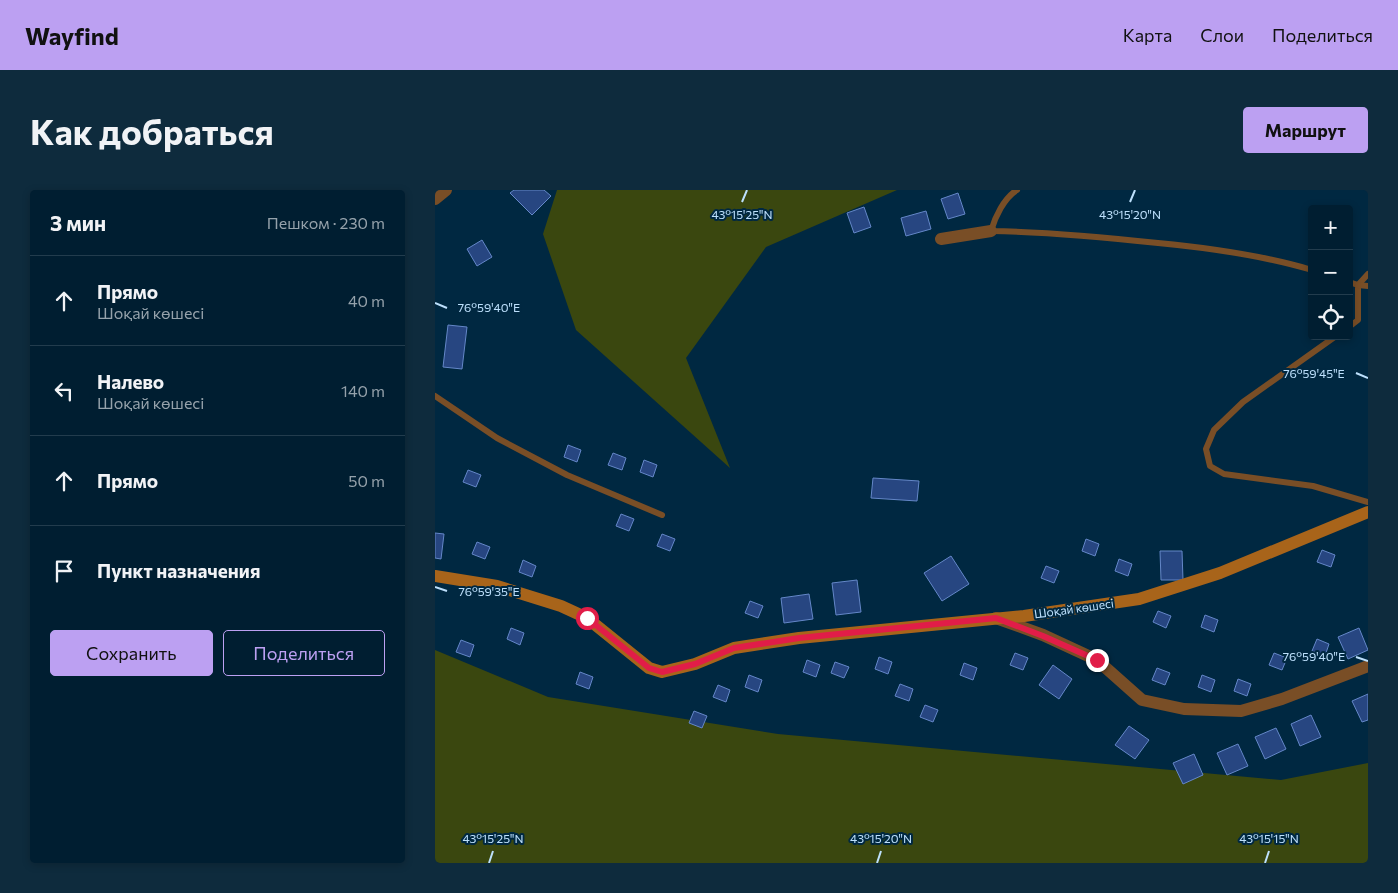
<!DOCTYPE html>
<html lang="ru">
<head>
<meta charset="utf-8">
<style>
	:root { --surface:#001e31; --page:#0e2b3d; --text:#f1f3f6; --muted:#95a2ab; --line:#223c4d; --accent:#bca0f2 }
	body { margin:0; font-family:Commissioner,sans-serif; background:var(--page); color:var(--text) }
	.controls { position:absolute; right:15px; top:15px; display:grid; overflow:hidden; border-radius:5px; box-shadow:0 2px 8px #0003 }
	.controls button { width:45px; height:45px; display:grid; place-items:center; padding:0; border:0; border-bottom:1px solid var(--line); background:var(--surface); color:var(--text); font:25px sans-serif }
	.stop { position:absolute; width:15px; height:15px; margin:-11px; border:4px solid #e11d48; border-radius:50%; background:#fff }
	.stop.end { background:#e11d48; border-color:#fff; box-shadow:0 1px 5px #0008 }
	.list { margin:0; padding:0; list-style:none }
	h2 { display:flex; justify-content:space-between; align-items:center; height:65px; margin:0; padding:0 20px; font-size:21px }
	h2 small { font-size:16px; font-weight:400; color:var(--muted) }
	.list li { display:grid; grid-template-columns:32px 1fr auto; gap:15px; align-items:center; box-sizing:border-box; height:90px; padding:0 20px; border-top:1px solid var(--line) }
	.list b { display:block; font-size:19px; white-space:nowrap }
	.list p { margin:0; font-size:16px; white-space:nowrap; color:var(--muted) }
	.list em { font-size:16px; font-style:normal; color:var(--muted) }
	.actions { display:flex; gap:10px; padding:15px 20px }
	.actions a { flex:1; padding:11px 0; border:1px solid var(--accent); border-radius:5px; text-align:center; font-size:18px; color:var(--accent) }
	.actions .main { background:var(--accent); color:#111 }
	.icon { flex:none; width:28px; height:28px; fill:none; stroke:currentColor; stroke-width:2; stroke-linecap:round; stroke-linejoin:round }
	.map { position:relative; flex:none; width:933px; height:673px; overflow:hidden; border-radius:5px }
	header { display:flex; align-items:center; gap:30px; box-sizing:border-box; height:70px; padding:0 25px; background:var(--accent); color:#111 }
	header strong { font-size:24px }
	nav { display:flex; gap:28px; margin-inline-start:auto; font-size:18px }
	.intro { display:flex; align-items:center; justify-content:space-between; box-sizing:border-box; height:120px; padding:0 30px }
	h1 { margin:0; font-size:35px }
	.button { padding:12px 22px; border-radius:5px; background:var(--accent); color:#111; font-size:18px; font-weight:700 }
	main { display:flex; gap:30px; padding:0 30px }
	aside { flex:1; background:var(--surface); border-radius:5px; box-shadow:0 2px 8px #0003 }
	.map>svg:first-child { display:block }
</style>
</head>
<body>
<header>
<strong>Wayfind</strong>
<nav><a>Карта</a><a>Слои</a><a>Поделиться</a></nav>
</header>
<div class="intro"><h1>Как добраться</h1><a class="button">Маршрут</a></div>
<main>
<aside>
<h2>3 мин<small>Пешком · 230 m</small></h2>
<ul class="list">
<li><svg class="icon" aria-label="ahead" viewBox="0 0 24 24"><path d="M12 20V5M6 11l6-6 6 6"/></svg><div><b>Прямо</b><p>Шоқай көшесі</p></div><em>40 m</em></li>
<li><svg class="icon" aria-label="left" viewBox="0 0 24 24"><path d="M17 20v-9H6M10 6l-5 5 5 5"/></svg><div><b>Налево</b><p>Шоқай көшесі</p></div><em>140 m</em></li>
<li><svg class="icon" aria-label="ahead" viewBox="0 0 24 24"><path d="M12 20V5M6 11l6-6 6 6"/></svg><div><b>Прямо</b></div><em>50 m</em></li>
<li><svg class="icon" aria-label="arrive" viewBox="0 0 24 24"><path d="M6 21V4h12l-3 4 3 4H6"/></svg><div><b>Пункт назначения</b></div></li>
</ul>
<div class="actions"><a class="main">Сохранить</a><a>Поделиться</a></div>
</aside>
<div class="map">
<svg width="933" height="673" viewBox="0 0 933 673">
	<rect width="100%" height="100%" fill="#002841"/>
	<!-- green -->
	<g fill="#3a470f">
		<path d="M122,0H462L331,57L251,168L295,278L141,140L108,44Z"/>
		<path d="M0,460L113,507L343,544L846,590L933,573V673H0Z"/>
	</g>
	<!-- building -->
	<g fill="#274681" stroke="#6487c8">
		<path d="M79,0H109L116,6L97,25L75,3Z"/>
		<path d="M523,3L530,24L513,29L506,9Z"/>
		<path d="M429,17L436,37L419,43L412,23Z"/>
		<path d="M491,21L496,39L471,46L466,28Z"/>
		<path d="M47,50L57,67L42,76L32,59Z"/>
		<path d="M13,135L32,137L27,179L8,177Z"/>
		<path d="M133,255L146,260L142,272L129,267Z"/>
		<path d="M178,263L191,268L187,280L173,275Z"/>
		<path d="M209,270L222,275L218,287L205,282Z"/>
		<path d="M33,280L46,285L41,297L28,292Z"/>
		<path d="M438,288L484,291L482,311L436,308Z"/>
		<path d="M186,324L199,329L194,341L181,336Z"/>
		<path d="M0,343L9,344L6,369L0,368Z"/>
		<path d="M227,344L240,349L235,361L222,356Z"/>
		<path d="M651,349L664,354L660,366L647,361Z"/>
		<path d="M42,352L55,357L50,369L37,364Z"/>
		<path d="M887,360L900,365L896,377L882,372Z"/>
		<path d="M725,361H747L748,390H726Z"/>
		<path d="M516,366L534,394L507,411L489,383Z"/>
		<path d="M684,369L697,374L693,386L680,381Z"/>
		<path d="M88,370L101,376L97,387L84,382Z"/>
		<path d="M611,376L624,381L619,393L606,388Z"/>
		<path d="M422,390L426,422L401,425L397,393Z"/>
		<path d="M374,404L378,429L349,433L346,408Z"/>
		<path d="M315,411L328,416L323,428L310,423Z"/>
		<path d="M723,421L736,426L731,438L718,432Z"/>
		<path d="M770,425L783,430L779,442L766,437Z"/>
		<path d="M76,438L89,443L85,455L72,449Z"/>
		<path d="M924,438L933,460L913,469L903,447Z"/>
		<path d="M882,449L894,454L890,466L877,461Z"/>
		<path d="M26,450L39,455L35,467L21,462Z"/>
		<path d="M580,463L593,468L588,480L575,475Z"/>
		<path d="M839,463L852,468L847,480L834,475Z"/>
		<path d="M444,467L457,472L453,484L440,479Z"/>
		<path d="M372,470L385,475L381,487L368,482Z"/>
		<path d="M400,472L414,477L409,488L396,483Z"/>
		<path d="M529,473L542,478L538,490L525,485Z"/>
		<path d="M618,475L637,489L624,509L604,495Z"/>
		<path d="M722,478L735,483L730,495L717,490Z"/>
		<path d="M145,482L158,487L154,499L141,494Z"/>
		<path d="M314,485L327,490L323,502L310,497Z"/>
		<path d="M767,485L780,490L776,502L763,497Z"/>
		<path d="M803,489L816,494L812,506L799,501Z"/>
		<path d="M465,494L478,499L474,511L460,506Z"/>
		<path d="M283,495L295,500L291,512L278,507Z"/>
		<path d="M933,504V530L927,532L917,511Z"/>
		<path d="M490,515L503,520L498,532L485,527Z"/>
		<path d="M259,521L272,526L267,538L254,533Z"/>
		<path d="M876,525L886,547L865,556L856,534Z"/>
		<path d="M694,536L714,550L700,569L680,555Z"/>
		<path d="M841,538L851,559L830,569L820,547Z"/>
		<path d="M803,554L813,576L792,585L782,563Z"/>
		<path d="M759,564L768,585L748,594L738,573Z"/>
	</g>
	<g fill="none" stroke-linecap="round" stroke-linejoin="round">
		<!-- lane -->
		<g stroke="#794e26" stroke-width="6">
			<path d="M582,0C569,8 560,27 556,41C613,42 667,47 723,53C775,58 827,65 877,80"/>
			<path d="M914,92L923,95V130L914,137"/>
			<path d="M923,95L933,84"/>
			<path d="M923,95L933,96"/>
			<path d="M901,146L808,212L779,240L771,259L775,276L789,284L878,296L933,312"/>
			<path d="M0,206L62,248L132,285L227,325"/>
		</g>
		<!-- street -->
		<g stroke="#794e26" stroke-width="12">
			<path d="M0,9L11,0"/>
			<path d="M506,49L556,41"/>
			<path d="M561,428L608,445L662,470L707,510L749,519L806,521L847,509L933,476"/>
		</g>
		<!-- secondary -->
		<path stroke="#a8641a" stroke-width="12" d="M0,386L62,396L126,416L152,428L214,478L227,482L260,474L299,458L364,448L589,426L704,409L785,383L933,322"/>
	</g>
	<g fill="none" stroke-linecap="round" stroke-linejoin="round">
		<!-- route -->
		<path stroke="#e11d48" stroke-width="6" d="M152,428L214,478L227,482L260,474L299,458L364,448L561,428L608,446L662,470"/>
	</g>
	<!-- ticks -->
	<path fill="none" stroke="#bde0fc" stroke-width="2" d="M307,12L312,0M695,12L700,0M0,113L12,118M921,183L933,188M0,397L12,401M921,467L933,471M54,673L58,661M442,673L446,661M830,673L834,661"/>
	<g text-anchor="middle" stroke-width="4" stroke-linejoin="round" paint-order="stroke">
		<!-- street labels -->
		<g font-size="12" fill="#bde0fc" stroke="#002841">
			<text transform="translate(639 419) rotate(-8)" y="4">Шоқай көшесі</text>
		</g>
	</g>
	<g font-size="12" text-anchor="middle" fill="#bde0fc" stroke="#002841" stroke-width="4" stroke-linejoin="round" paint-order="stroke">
		<text x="307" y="29">43°15'25"N</text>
		<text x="695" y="29">43°15'20"N</text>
		<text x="54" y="122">76°59'40"E</text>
		<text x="879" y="188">76°59'45"E</text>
		<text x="54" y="406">76°59'35"E</text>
		<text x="879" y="471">76°59'40"E</text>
		<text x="58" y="653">43°15'25"N</text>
		<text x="446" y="653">43°15'20"N</text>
		<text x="834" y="653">43°15'15"N</text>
	</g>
</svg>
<div class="controls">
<button>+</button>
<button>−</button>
<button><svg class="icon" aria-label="locate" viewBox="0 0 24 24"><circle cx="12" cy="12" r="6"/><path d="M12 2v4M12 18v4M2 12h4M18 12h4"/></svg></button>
</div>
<div class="stop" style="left:152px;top:428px"></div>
<div class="stop end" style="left:662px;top:470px"></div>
</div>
</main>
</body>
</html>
